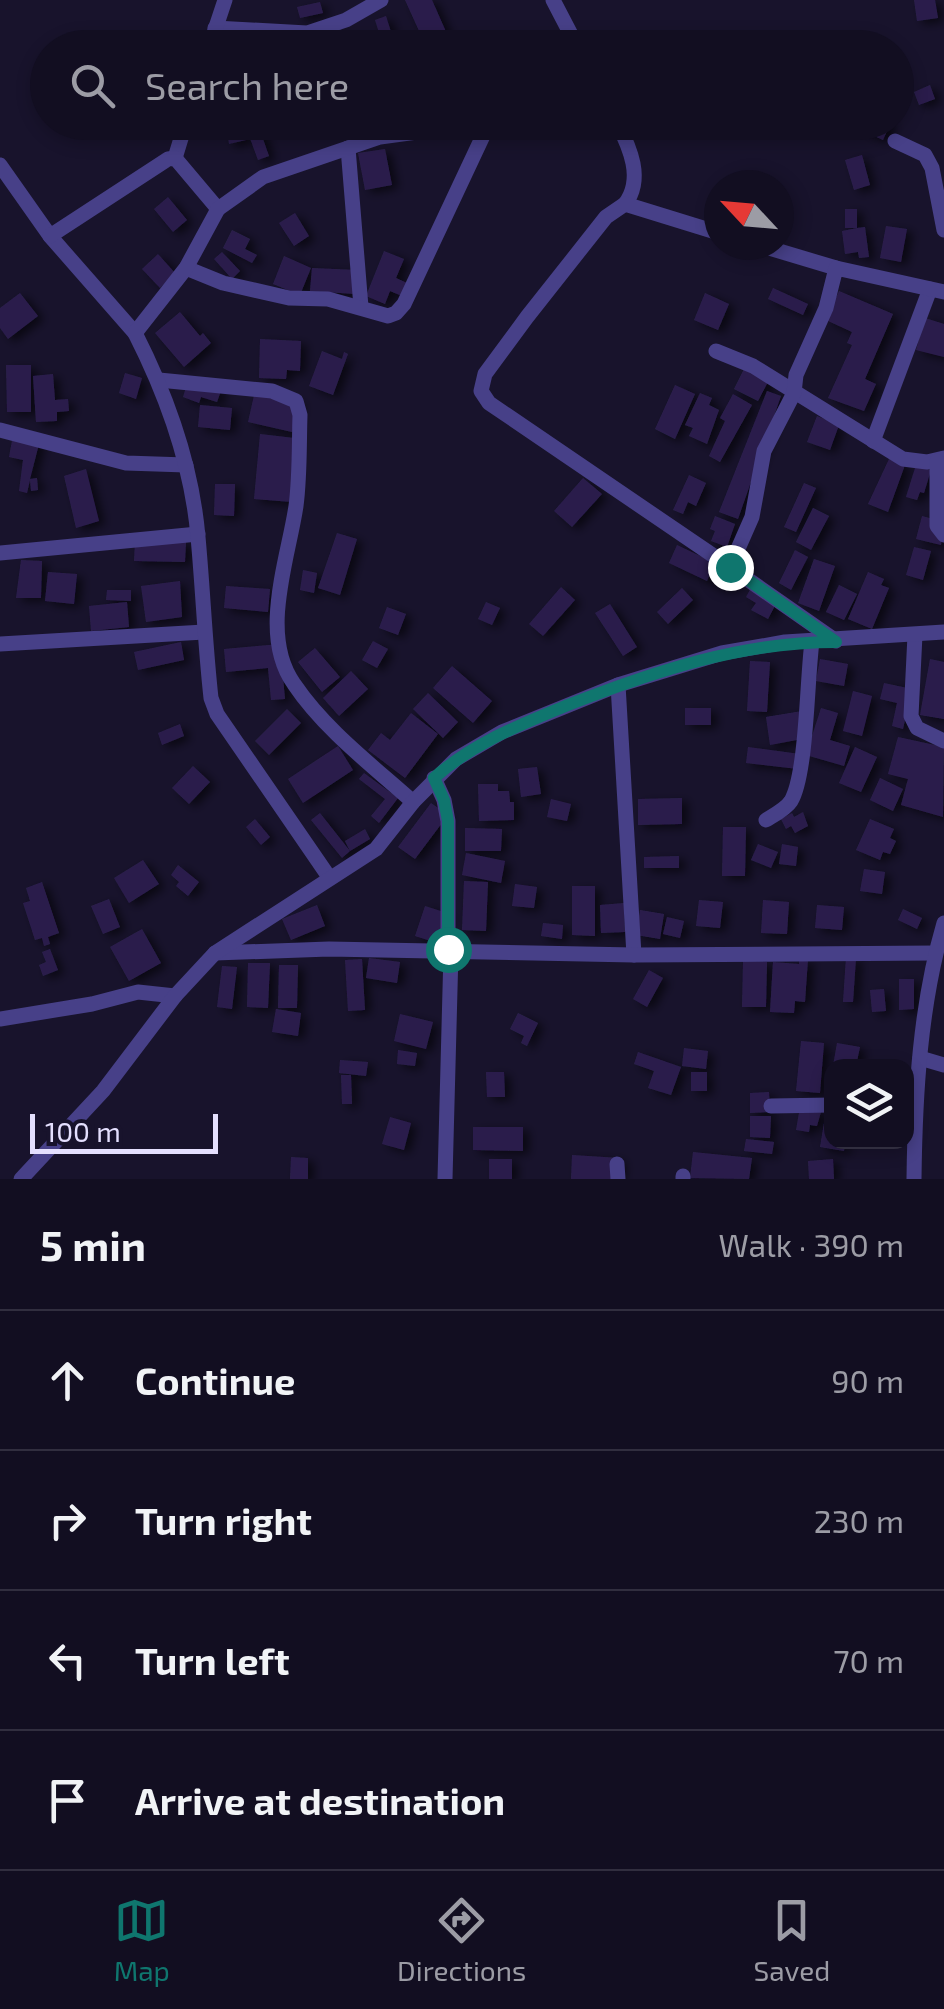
<!DOCTYPE html>
<html lang="en">
<head>
<meta charset="utf-8">
<style>
	:root { --surface:#120e21; --page:#1f1c2e; --text:#f1f3f6; --muted:#9c9ca5; --line:#312e3f; --accent:#0f766e }
	body { margin:0; font-family:"Exo 2",sans-serif; background:var(--page); color:var(--text) }
	.controls { position:absolute; right:30px; bottom:30px; display:grid; overflow:hidden; border-radius:20px; box-shadow:0 5px 15px #0003 }
	.controls button { width:90px; height:90px; display:grid; place-items:center; padding:0; border:0; border-bottom:2px solid var(--line); background:var(--surface); color:var(--text); font:50px sans-serif }
	.compass { position:absolute; left:704px; top:170px; width:90px; height:90px; border-radius:50%; background:var(--surface); box-shadow:0 5px 15px #0003; rotate:296deg }
	.scale { position:absolute; left:30px; bottom:25px; width:188px; box-sizing:border-box; padding-left:10px; border:5px solid #e4dffe; border-top:0; font-size:28px; line-height:35px; white-space:nowrap; color:#e4dffe; -webkit-text-stroke:8px #18132c; paint-order:stroke }
	.stop { position:absolute; width:30px; height:30px; margin:-22px; border:8px solid #0f766e; border-radius:50%; background:#fff }
	.stop.end { background:#0f766e; border-color:#fff; box-shadow:0 2px 10px #0008 }
	.list { margin:0; padding:0; list-style:none }
	h2 { display:flex; justify-content:space-between; align-items:center; height:130px; margin:0; padding:0 40px; font-size:42px }
	h2 small { font-size:32px; font-weight:400; color:var(--muted) }
	.list li { display:grid; grid-template-columns:65px 1fr auto; gap:30px; align-items:center; box-sizing:border-box; height:140px; padding:0 40px; border-top:2px solid var(--line) }
	.list b { display:block; font-size:38px; white-space:nowrap }
	.list em { font-size:32px; font-style:normal; color:var(--muted) }
	.icon { flex:none; width:55px; height:55px; fill:none; stroke:currentColor; stroke-width:2; stroke-linecap:round; stroke-linejoin:round }
	.map { position:relative; flex:none; width:944px; height:1179px; overflow:hidden }
	.search { position:absolute; background:var(--surface); box-shadow:0 5px 15px #0003; left:30px; right:30px; top:30px; height:110px; display:flex; align-items:center; gap:25px; box-sizing:border-box; padding:0 35px; border-radius:55px; color:var(--muted); font-size:38px }
	.sheet { height:690px; background:var(--surface) }
	nav { display:flex; justify-content:space-around; align-items:center; box-sizing:border-box; height:140px; border-top:2px solid var(--line); background:var(--surface); font-size:28px; color:var(--muted) }
	nav a { display:grid; justify-items:center; gap:5px }
	nav .on { color:var(--accent) }
	.map>svg:first-child { display:block }
</style>
</head>
<body>
<div class="map">
<svg width="944" height="1179" viewBox="0 0 944 1179">
	<defs>
		<filter id="shadow"><feDropShadow dx="6" dy="3.5" stdDeviation="5" flood-color="#0009"/></filter>
	</defs>
	<rect width="100%" height="100%" fill="#18132c"/>
	<!-- building -->
	<g fill="#2b1f4c" filter="url(#shadow)">
		<path d="M405,0H432L447,34L425,44Z"/>
		<path d="M914,0H935L938,18L917,21Z"/>
		<path d="M320,2L323,13L300,18L297,7Z"/>
		<path d="M386,16L396,48H384L375,20Z"/>
		<path d="M341,29L348,48H325L321,37Z"/>
		<path d="M930,85L935,99L919,105L914,92Z"/>
		<path d="M242,122L246,140L229,144L226,123Z"/>
		<path d="M244,122H257L269,156L258,160Z"/>
		<path d="M864,122H891L883,140L861,130Z"/>
		<path d="M385,149L392,185L365,190L358,153Z"/>
		<path d="M862,155L870,185L854,190L845,160Z"/>
		<path d="M168,197L187,220L173,232L154,209Z"/>
		<path d="M845,209H857V228L865,227L869,257L859,258L858,252L845,254L842,231L857,228H845Z"/>
		<path d="M295,213L309,236L294,246L279,223Z"/>
		<path d="M886,226L907,229L901,262L880,258Z"/>
		<path d="M232,230L250,239L245,249L257,255L252,263L223,248Z"/>
		<path d="M384,251L404,259L396,278L407,283L402,296L390,291L385,304L366,296Z"/>
		<path d="M222,252L240,271L232,279L214,259Z"/>
		<path d="M158,254L175,273L160,288L142,269Z"/>
		<path d="M284,256L311,268L300,295L273,284Z"/>
		<path d="M312,268L357,270L355,294L310,291Z"/>
		<path d="M773,288L808,304L803,315L768,299Z"/>
		<path d="M839,291L893,314L865,379L876,384L864,411L828,398L852,345L847,343L852,332L826,320Z"/>
		<path d="M20,293L38,316L8,339L0,328V308Z"/>
		<path d="M705,293L729,304L718,330L694,320Z"/>
		<path d="M180,312L200,336L203,333L211,343L184,367L155,333Z"/>
		<path d="M925,318L944,324V357L916,350Z"/>
		<path d="M260,339L301,341L300,371L287,370L286,379L259,378Z"/>
		<path d="M322,351L342,359L344,352L348,354L333,395L309,386Z"/>
		<path d="M6,365H31V412H7Z"/>
		<path d="M746,365L770,378L758,401L734,389Z"/>
		<path d="M125,373L142,378L136,399L119,393Z"/>
		<path d="M53,374L55,400L68,399L69,411L57,412V421L36,422L33,376Z"/>
		<path d="M187,384L222,388L217,402L201,397L199,403L183,397Z"/>
		<path d="M675,385L695,394L675,439L655,429Z"/>
		<path d="M255,391L299,401L292,432L248,422Z"/>
		<path d="M767,391L781,396L738,519L719,512Z"/>
		<path d="M700,393L712,398L709,405L719,410L707,444L689,436L693,428L685,425Z"/>
		<path d="M733,394L752,405L720,462L709,456L725,421L720,418Z"/>
		<path d="M200,405L232,408L230,430L198,427Z"/>
		<path d="M817,416L839,425L830,450L807,442Z"/>
		<path d="M260,434L294,438L292,502L254,499Z"/>
		<path d="M13,435L40,440L30,479L37,478L38,490L31,491L30,480L27,493L19,491L23,460L9,457Z"/>
		<path d="M889,459L905,465L888,512L868,504Z"/>
		<path d="M916,465L931,470L924,493L920,492L917,500L906,497Z"/>
		<path d="M86,469L99,521L76,528L64,476Z"/>
		<path d="M689,475L706,483L696,506L688,502L683,514L673,510Z"/>
		<path d="M583,478L602,494L572,527L554,511Z"/>
		<path d="M804,483L816,488L796,532L784,527Z"/>
		<path d="M215,484H235L234,516L214,515Z"/>
		<path d="M813,508L829,516L811,550L796,542Z"/>
		<path d="M715,516L735,524L727,547L711,541L715,531L710,529Z"/>
		<path d="M922,516L944,522L941,545L916,539Z"/>
		<path d="M337,533L357,539L340,595L318,588Z"/>
		<path d="M135,541L186,542L185,562L134,561Z"/>
		<path d="M677,545L715,563L707,581L669,563Z"/>
		<path d="M914,547L931,551L923,580L906,575Z"/>
		<path d="M795,550L808,557L791,590L779,583Z"/>
		<path d="M814,559L835,566L819,611L798,603Z"/>
		<path d="M21,560L42,561L41,598H16Z"/>
		<path d="M303,570L317,573L314,593L300,590Z"/>
		<path d="M48,572L77,574L74,604L45,601Z"/>
		<path d="M868,572L884,579L881,585L889,588L872,629L848,619Z"/>
		<path d="M180,581L182,617L146,622L141,586Z"/>
		<path d="M839,585L857,594L844,620L826,612Z"/>
		<path d="M226,586L270,589L268,612L224,608Z"/>
		<path d="M752,586L778,600L768,619L751,610L756,603L746,597Z"/>
		<path d="M561,587L575,600L543,636L529,624Z"/>
		<path d="M682,588L693,600L668,624L657,612Z"/>
		<path d="M107,590H131V601L106,600Z"/>
		<path d="M127,602L129,627L91,631L89,606Z"/>
		<path d="M486,602L500,608L492,625L478,619Z"/>
		<path d="M610,604L637,647L623,656L595,613Z"/>
		<path d="M387,607L406,614L398,635L379,628Z"/>
		<path d="M373,641L388,649L377,668L362,660Z"/>
		<path d="M181,642L184,660L138,670L134,652Z"/>
		<path d="M280,644L285,699L271,700L268,668L226,672L224,649Z"/>
		<path d="M315,648L340,677L322,692L298,662Z"/>
		<path d="M820,659L848,664L844,686L816,681Z"/>
		<path d="M930,659L944,662V719L920,715Z"/>
		<path d="M750,661L770,662L767,712L747,711Z"/>
		<path d="M452,666L492,701L473,723L433,688Z"/>
		<path d="M351,671L368,689L339,716L323,698Z"/>
		<path d="M884,683L912,689L903,729L892,726L897,703L880,699Z"/>
		<path d="M853,691L872,696L862,736L843,731Z"/>
		<path d="M428,693L458,722L443,738L413,709Z"/>
		<rect x="685" y="708" width="26" height="17"/>
		<path d="M821,708L838,713L830,740L850,746L844,766L806,755Z"/>
		<path d="M287,709L301,723L269,755L255,741Z"/>
		<path d="M802,711V739L770,745L766,717Z"/>
		<path d="M411,713L438,734L405,778L368,750L381,733L390,740Z"/>
		<path d="M180,724L184,736L162,745L158,733Z"/>
		<path d="M898,737L944,747L943,817L901,805L908,779L888,774Z"/>
		<path d="M338,746L353,770L303,803L288,779Z"/>
		<path d="M748,747L800,754L798,769L746,763Z"/>
		<path d="M855,747L877,757L861,792L839,783Z"/>
		<path d="M193,766L210,782L189,804L172,788Z"/>
		<path d="M537,767L541,794L521,797L518,769Z"/>
		<path d="M364,773L398,798L379,823L371,816L385,799L359,779Z"/>
		<path d="M880,778L903,789L893,811L870,800Z"/>
		<path d="M478,784H498V791H509L510,802H514V820L479,821Z"/>
		<path d="M682,798V824L638,825V799Z"/>
		<path d="M551,799L571,804L567,821L547,817Z"/>
		<path d="M431,803L448,815L415,859L398,847Z"/>
		<path d="M803,812L808,826L795,833L791,826L786,829L781,819L792,813L794,817Z"/>
		<path d="M320,813L350,851L342,858L311,820Z"/>
		<path d="M255,819L270,837L261,845L246,827Z"/>
		<path d="M870,819L894,829L890,838L896,841L890,854L883,852L880,860L856,850Z"/>
		<path d="M723,827H746L745,876H722Z"/>
		<path d="M465,828L502,829L501,851H465Z"/>
		<path d="M365,829L370,839L350,851L345,841Z"/>
		<path d="M758,844L778,852L771,868L751,860Z"/>
		<path d="M782,844L798,847L796,866L779,864Z"/>
		<path d="M466,853L505,861L501,883L462,875Z"/>
		<path d="M679,856V868H644V857Z"/>
		<path d="M143,860L159,884L129,903L114,878Z"/>
		<path d="M178,865L199,882L188,896L176,886L179,882L171,875Z"/>
		<path d="M864,869L885,872L882,894L860,891Z"/>
		<path d="M464,881L488,882L486,931L462,930Z"/>
		<path d="M42,882L59,933L48,937L50,944L44,946L42,938L35,940L23,903L30,901L26,888Z"/>
		<path d="M515,884L537,887L534,908L512,906Z"/>
		<path d="M572,886H595V936L572,935Z"/>
		<path d="M109,899L120,927L103,934L91,906Z"/>
		<path d="M699,900L723,902L720,928L696,926Z"/>
		<path d="M763,900L789,902L787,934L761,933Z"/>
		<path d="M624,903L625,932L601,933L600,905Z"/>
		<path d="M317,905L325,926L291,940L282,919Z"/>
		<path d="M817,905L844,907L842,930L815,928Z"/>
		<path d="M425,906L447,913L437,943L415,936Z"/>
		<path d="M903,909L922,918L917,929L898,920Z"/>
		<path d="M640,910L664,914L660,939L636,935Z"/>
		<path d="M667,917L684,921L680,938L663,934Z"/>
		<path d="M543,923L563,925L562,939L541,936Z"/>
		<path d="M142,929L161,963L129,981L110,947Z"/>
		<path d="M50,949L58,970L43,976L39,965L46,962L42,952Z"/>
		<path d="M846,957L856,958L853,1002H843Z"/>
		<path d="M369,958L400,962L397,983L366,978Z"/>
		<path d="M362,959L365,1010L348,1011L345,960Z"/>
		<path d="M799,959H808L805,1002L795,1001L794,1013L770,1012L773,962L799,964Z"/>
		<path d="M743,961L767,962L766,1007H742Z"/>
		<path d="M248,963H270L268,1008L247,1007Z"/>
		<path d="M279,965H298L297,1008H278Z"/>
		<path d="M222,966L237,967L232,1009L217,1007Z"/>
		<path d="M649,970L663,978L647,1007L633,999Z"/>
		<path d="M899,979H914V1009L899,1010Z"/>
		<path d="M884,989L886,1011L872,1012L870,990Z"/>
		<path d="M276,1009L301,1013L298,1036L272,1032Z"/>
		<path d="M518,1013L538,1023L527,1046L521,1043L524,1036L510,1029Z"/>
		<path d="M400,1014L433,1022L426,1049L394,1041Z"/>
		<path d="M801,1041L824,1043L820,1093L796,1091Z"/>
		<path d="M837,1043L860,1047L856,1066H833Z"/>
		<path d="M684,1048L708,1051L706,1069L682,1066Z"/>
		<path d="M398,1050L417,1053L415,1066L397,1064Z"/>
		<path d="M638,1052L681,1067L671,1095L648,1088L654,1071L634,1064Z"/>
		<path d="M340,1060L368,1062L366,1076L339,1073Z"/>
		<path d="M486,1072H504L505,1097H487Z"/>
		<rect x="691" y="1072" width="16" height="19"/>
		<path d="M341,1075H351L352,1104H342Z"/>
		<path d="M769,1092L770,1112L750,1113V1093Z"/>
		<path d="M827,1105L832,1106V1142H845L844,1151L820,1147Z"/>
		<path d="M800,1107L821,1112L817,1126L810,1125L809,1132L796,1130Z"/>
		<path d="M750,1116H771L770,1138L750,1137Z"/>
		<path d="M390,1117L411,1123L404,1150L382,1144Z"/>
		<path d="M473,1127H523V1151L473,1150Z"/>
		<path d="M746,1139L774,1142L772,1154L744,1151Z"/>
		<path d="M693,1152L752,1158L749,1179L690,1178Z"/>
		<path d="M572,1155L620,1158L619,1179H571Z"/>
		<path d="M291,1157L308,1158V1179H290Z"/>
		<rect x="489" y="1159" width="23" height="20"/>
		<path d="M833,1159L834,1179H809L808,1161Z"/>
	</g>
	<g fill="none" stroke-linecap="round" stroke-linejoin="round">
		<!-- minor -->
		<g stroke="#474088" stroke-width="15">
			<path d="M553,0L578,48"/>
			<path d="M215,28L307,33L346,20L381,0"/>
			<path d="M209,48L225,0"/>
			<path d="M617,122C630,148 644,179 625,204"/>
			<path d="M895,141L925,155L932,168L944,230"/>
			<path d="M348,148L361,307"/>
			<path d="M175,158L186,122"/>
			<path d="M0,165L50,236L135,333"/>
			<path d="M719,233L625,204L606,217L527,317L485,374L481,391L489,403L730,567"/>
			<path d="M50,236L168,159L175,158L218,209"/>
			<path d="M759,245L836,268"/>
			<path d="M186,268L223,283L289,298L328,299L388,316L396,313L404,304L489,123"/>
			<path d="M716,351L753,366L903,459L927,462L944,458"/>
			<path d="M159,380L272,391L296,401L300,415C299,445 300,476 296,506C288,560 259,635 294,684C325,730 373,766 413,802"/>
			<path d="M0,430L126,463L186,465"/>
			<path d="M873,441L930,289"/>
			<path d="M937,461V526L944,535"/>
			<path d="M0,553L198,534"/>
			<path d="M915,635L911,716L917,728L944,741"/>
			<path d="M836,641L730,567L752,517L764,451L794,393L796,375L826,308L836,268L944,292"/>
			<path d="M0,644L204,632"/>
			<path d="M618,685L634,955"/>
			<path d="M434,778L444,800L448,821V949"/>
			<path d="M766,820C774,815 786,809 791,801C807,774 807,677 812,642"/>
			<path d="M329,877L217,714L211,698C205,644 203,591 198,537C192,466 167,396 135,333L186,268L218,209L263,177L380,137L491,122"/>
			<path d="M215,953L329,949L634,955L935,953"/>
			<path d="M0,1019L92,1004L138,992L175,996"/>
			<path d="M920,1058L944,1065"/>
			<path d="M771,1106L832,1105"/>
			<path d="M617,1164L618,1179"/>
			<path d="M683,1176V1179"/>
			<path d="M21,1179L103,1091L175,996L215,953L376,849L413,802L456,759L502,732L618,685L722,653L785,642L944,632"/>
			<path d="M445,1179L451,952"/>
			<path d="M914,1179C915,1094 920,1005 944,923"/>
		</g>
	</g>
	<g fill="none" stroke-linecap="round" stroke-linejoin="round">
		<!-- route -->
		<path stroke="#0f766e" stroke-width="12" d="M448,949V821L444,800L434,778C473,743 520,725 568,705C655,671 742,642 836,642L730,567"/>
	</g>
</svg>
<div class="controls">
<button><svg class="icon" aria-label="layers" viewBox="0 0 24 24"><path d="M12 4l9 5-9 5-9-5zM3 14l9 5 9-5"/></svg></button>
</div>
<svg class="compass" viewBox="-18 -18 36 36"><path d="M0-13l5 13h-10z" fill="#e53935"/><path d="M0 13l5-13h-10z" fill="#9c9ca5"/></svg>
<div class="scale">100 m</div>
<div class="stop" style="left:448px;top:949px"></div>
<div class="stop end" style="left:730px;top:567px"></div>
<div class="search"><svg class="icon" aria-label="search" viewBox="0 0 24 24"><circle cx="10" cy="10" r="6"/><path d="M15 15l6 6"/></svg>Search here</div>
</div>
<section class="sheet">
<h2>5 min<small>Walk · 390 m</small></h2>
<ul class="list">
<li><svg class="icon" aria-label="ahead" viewBox="0 0 24 24"><path d="M12 20V5M6 11l6-6 6 6"/></svg><div><b>Continue</b></div><em>90 m</em></li>
<li><svg class="icon" aria-label="right" viewBox="0 0 24 24"><path d="M7 20v-9h11M14 6l5 5-5 5"/></svg><div><b>Turn right</b></div><em>230 m</em></li>
<li><svg class="icon" aria-label="left" viewBox="0 0 24 24"><path d="M17 20v-9H6M10 6l-5 5 5 5"/></svg><div><b>Turn left</b></div><em>70 m</em></li>
<li><svg class="icon" aria-label="arrive" viewBox="0 0 24 24"><path d="M6 21V4h12l-3 4 3 4H6"/></svg><div><b>Arrive at destination</b></div></li>
</ul>
</section>
<nav>
<a class="on"><svg class="icon" aria-label="map" viewBox="0 0 24 24"><path d="M3 6l6-2 6 2 6-2v14l-6 2-6-2-6 2zM9 4v14M15 6v14"/></svg>Map</a>
<a><svg class="icon" aria-label="directions" viewBox="0 0 24 24"><path d="M12 3l9 9-9 9-9-9zM9 14v-3h6M13 9l2 2-2 2"/></svg>Directions</a>
<a><svg class="icon" aria-label="saved" viewBox="0 0 24 24"><path d="M7 4h10v16l-5-4-5 4z"/></svg>Saved</a>
</nav>
</body>
</html>
